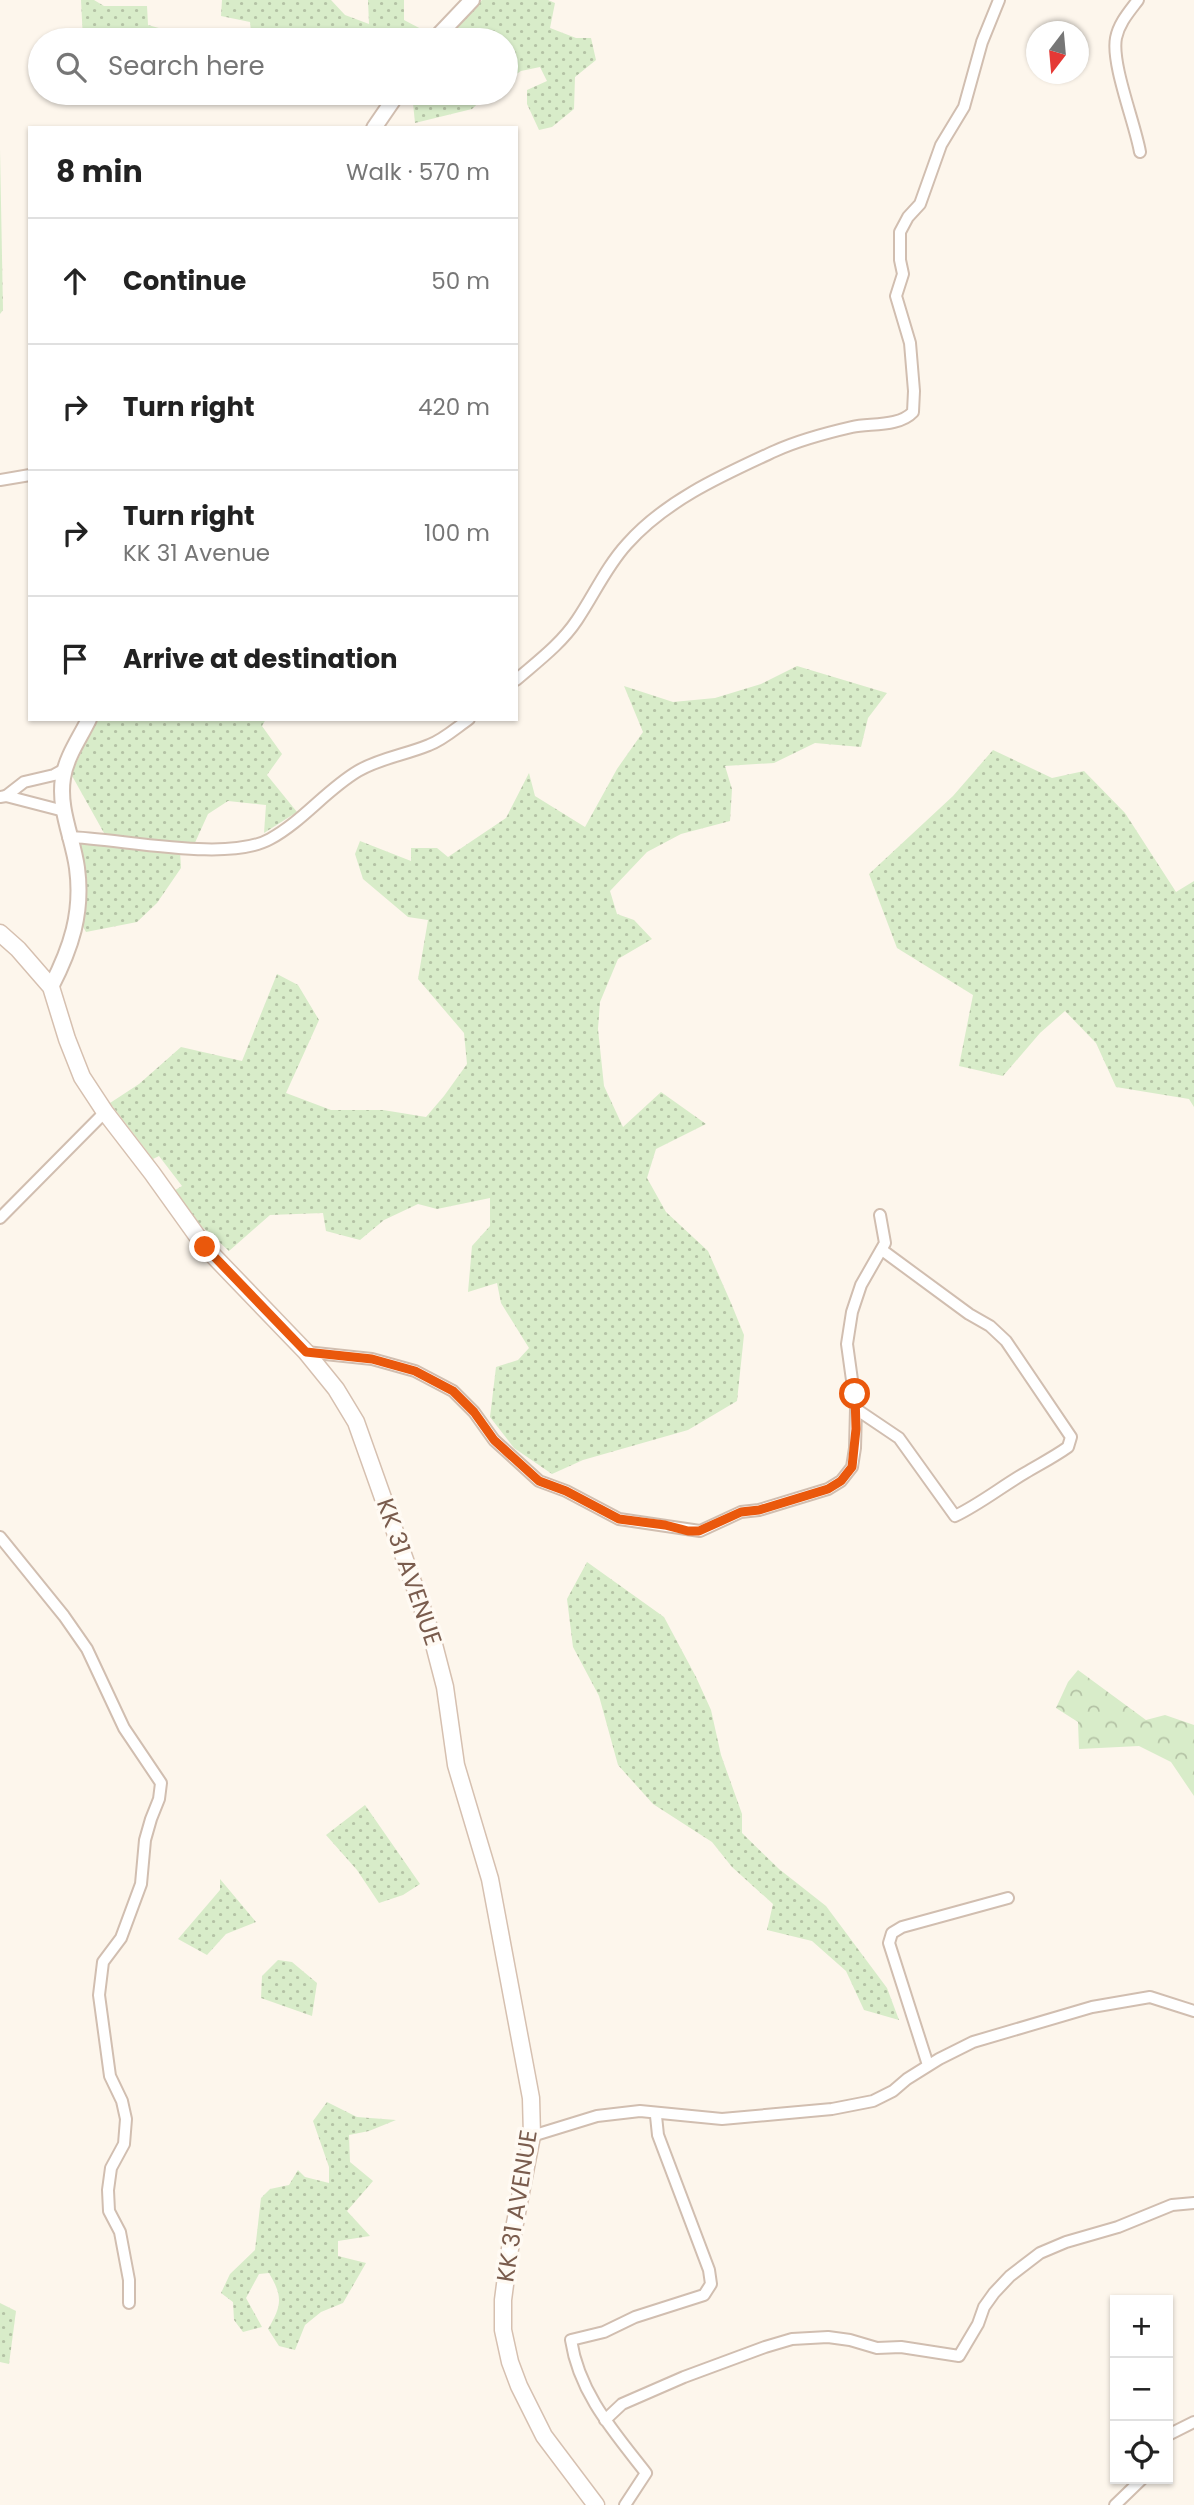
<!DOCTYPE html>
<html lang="en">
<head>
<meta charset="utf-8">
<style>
	:root { --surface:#fff; --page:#f6f6f6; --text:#222; --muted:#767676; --line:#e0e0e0 }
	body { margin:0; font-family:Poppins,sans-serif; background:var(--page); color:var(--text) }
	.controls { position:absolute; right:21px; bottom:21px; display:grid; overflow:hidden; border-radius:0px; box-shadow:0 2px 5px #0004 }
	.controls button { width:63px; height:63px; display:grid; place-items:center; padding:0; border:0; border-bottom:2px solid var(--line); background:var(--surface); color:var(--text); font:35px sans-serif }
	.compass { position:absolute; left:1026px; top:21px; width:63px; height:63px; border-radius:50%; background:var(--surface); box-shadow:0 2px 5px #0004; rotate:196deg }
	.stop { position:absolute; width:21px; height:21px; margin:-16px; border:5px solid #ea580c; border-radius:50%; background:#fff }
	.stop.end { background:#ea580c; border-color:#fff; box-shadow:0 2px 7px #0008 }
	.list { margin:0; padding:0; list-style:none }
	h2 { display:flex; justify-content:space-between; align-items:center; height:91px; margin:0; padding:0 28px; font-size:30px }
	h2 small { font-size:23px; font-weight:400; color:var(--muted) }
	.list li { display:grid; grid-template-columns:46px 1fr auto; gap:21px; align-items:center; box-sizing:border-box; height:126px; padding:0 28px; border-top:2px solid var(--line) }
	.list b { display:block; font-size:26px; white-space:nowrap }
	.list p { margin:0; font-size:23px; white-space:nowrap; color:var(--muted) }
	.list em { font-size:23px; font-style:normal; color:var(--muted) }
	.icon { flex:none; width:38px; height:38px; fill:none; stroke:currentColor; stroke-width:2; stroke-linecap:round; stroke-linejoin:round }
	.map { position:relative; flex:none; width:1194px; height:2505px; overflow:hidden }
	.search { position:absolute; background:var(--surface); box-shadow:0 2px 5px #0004; left:28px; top:28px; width:490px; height:77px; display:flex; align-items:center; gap:18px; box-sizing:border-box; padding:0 24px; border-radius:38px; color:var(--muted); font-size:26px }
	.panel { position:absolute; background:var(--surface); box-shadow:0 2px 5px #0004; left:28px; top:126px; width:490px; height:595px; border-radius:0px }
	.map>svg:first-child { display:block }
</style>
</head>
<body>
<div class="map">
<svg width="1194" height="2505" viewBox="0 0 1194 2505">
	<defs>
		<pattern id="grass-dots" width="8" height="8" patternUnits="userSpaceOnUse" patternTransform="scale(1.75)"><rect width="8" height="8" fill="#d8ecc9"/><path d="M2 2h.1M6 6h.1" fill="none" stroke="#b4c2a5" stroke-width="1.8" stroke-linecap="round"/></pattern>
		<pattern id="forest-crowns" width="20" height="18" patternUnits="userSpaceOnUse" patternTransform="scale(1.75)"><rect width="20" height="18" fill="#d8ecc9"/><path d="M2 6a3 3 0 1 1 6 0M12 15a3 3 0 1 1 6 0" fill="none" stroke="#b4c2a5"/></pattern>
	</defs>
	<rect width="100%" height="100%" fill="#fdf6ec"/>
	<!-- grass -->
	<g fill="url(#grass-dots)">
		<path d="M81,0H94L104,6H147L148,25L166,30L168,40H83Z"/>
		<path d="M222,0H331L345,15L369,24L368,0H404V20L423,30L422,40H252L250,22L221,16Z"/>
		<path d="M482,0H548L555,3L550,28L576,38H591L596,60L575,77L574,109L552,127L539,130L527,104V90L547,81L540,67L521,71L506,81V40H444Z"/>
		<path d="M412,93H489L472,109L415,123Z"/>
		<path d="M0,149L3,310L0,314Z"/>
		<path d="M797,666L887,693L868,718L861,747L815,743L774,763L725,766L732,789L730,821L681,834L647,852L610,891L617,914L634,920L652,939L618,959L600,1002L598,1029L604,1086L623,1127L661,1092L706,1124L656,1149L647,1178L666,1212L708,1251L731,1303L744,1335L737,1401L688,1430L583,1460L552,1474L514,1448L490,1417L496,1367L518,1360L529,1348L501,1303L497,1283L468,1292L472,1246L490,1226V1198L437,1209L418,1204L384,1220L360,1240L326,1231L323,1213L270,1215L229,1251L167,1195L182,1186L159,1156L153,1159L110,1103L139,1084L181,1047L242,1061L277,974L298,985L319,1020L286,1093L331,1110H383L426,1117L444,1096L467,1064L464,1033L418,979L428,920L408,917L363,879L355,854L360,841L411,861V848H437L448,857L506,818L529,773L535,796L585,827L617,769L643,732L624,686L673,702L715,698L761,684Z"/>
		<path d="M97,719H266L262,726L282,754L267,775L297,812L264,833L266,805L228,801L208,814L193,847L166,845L104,833L71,774Z"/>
		<path d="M993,750L1052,778L1084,771L1125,813L1176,892L1194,881V1107L1189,1099L1116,1087L1096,1043L1065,1011L1040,1033L1003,1076L959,1066L973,995L897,948L869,874L953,796Z"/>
		<path d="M77,840L180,851L181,868L157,903L137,922L86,932L82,925L85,886L80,880Z"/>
		<path d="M587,1562L664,1617L696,1677L711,1710L721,1755L742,1814V1833L779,1869L826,1906L887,1988L899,2020L864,2010L846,1971L812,1941L767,1930L773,1904L732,1867L712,1842L653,1804L618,1765L599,1696L573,1647L567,1599Z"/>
		<path d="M365,1805L420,1884L403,1895L379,1903L357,1870L326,1835Z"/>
		<path d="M220,1879L256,1922L226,1934L207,1955L178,1939L220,1890Z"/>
		<path d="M278,1960L292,1962L317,1983L312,2016L261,1998L262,1976Z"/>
		<path d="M327,2102L357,2117L396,2120L369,2131L349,2135L350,2162L373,2181L347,2211L370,2236L338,2241V2256L366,2263L343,2303L321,2312L305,2325L295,2350L279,2346L268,2329C282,2305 283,2297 269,2273L259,2274L246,2298L262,2327L243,2332L234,2320L233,2302L221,2293L230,2274L255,2250L261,2198L270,2189L289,2185L298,2170L305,2177L329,2183V2167L313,2121Z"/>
		<path d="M0,2303L16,2311L9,2364L0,2362Z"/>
	</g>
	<!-- forest -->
	<path fill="url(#forest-crowns)" d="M1078,1670L1146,1720L1165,1715L1194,1725V1796L1171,1762L1139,1746L1079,1749L1078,1722L1056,1708L1068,1682Z"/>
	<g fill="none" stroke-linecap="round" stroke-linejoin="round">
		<!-- minor casing -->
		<g stroke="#d1beb0" stroke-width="14">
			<g id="minor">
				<path d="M1138,0C1129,12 1119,23 1116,38C1111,64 1135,123 1140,152"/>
				<path d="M0,480L30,475"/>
				<path d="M516,680C538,661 561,644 577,620C594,595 606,567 627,544C666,500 723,475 775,451C799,440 826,433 852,427C870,423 899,427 913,412L914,391L910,343L896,296L903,274L900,260V232L908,217L920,204L941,145L964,107L982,42L999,0"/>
				<path d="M6,796L24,782L54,775L65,769"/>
				<path d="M0,797L6,796L64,811"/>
				<path d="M68,837C118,838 227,863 270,839C303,821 326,790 358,771C380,758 405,755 429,745C443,740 456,728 469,719"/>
				<path d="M0,1218L105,1112"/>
				<path d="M306,1352L372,1359L415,1371L453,1391L474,1412L494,1440L539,1481L566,1491L619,1519L700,1531L741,1512L759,1510L828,1489L841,1481L852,1467L855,1448L856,1409L847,1344L852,1312L861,1285L885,1243L880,1215"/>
				<path d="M856,1409L899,1438L955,1516C980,1504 1001,1487 1025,1473C1040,1464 1054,1457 1068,1447L1071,1437L1006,1341L990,1326L969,1314L882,1250"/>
				<path d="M0,1537L64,1616L87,1649L124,1728L161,1783L159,1799L151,1819L145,1840L141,1884L121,1938L103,1962L99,1995L110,2076L122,2101L126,2119L124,2144L111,2168L108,2190L109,2211L120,2232L129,2280V2303"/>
				<path d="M928,2065L889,1943L892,1933L902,1927L1008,1898"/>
				<path d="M532,2136L597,2116L640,2111L722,2119L832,2109L873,2101L893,2091L907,2079L939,2059L973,2042L1092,2007L1150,1997L1194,2011"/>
				<path d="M605,2420L622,2404L684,2377L765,2347L792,2339L828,2337L850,2340L877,2348L901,2347L959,2356L978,2324L984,2307L994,2293L1010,2276L1040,2253L1066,2242L1118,2227L1172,2205L1194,2203"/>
				<path d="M1168,2435L1194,2422"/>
				<path d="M625,2505L646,2473C614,2432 579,2393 571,2340L604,2332L635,2317L704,2295L711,2284L709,2270L658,2135L656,2116"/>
				<path d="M1115,2505L1142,2479"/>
			</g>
		</g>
		<!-- tertiary casing -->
		<g stroke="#d1beb0" stroke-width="18">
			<g id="tertiary">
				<path d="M434,40L472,0"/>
				<path d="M374,128L398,93"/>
				<path d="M51,987C71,948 83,913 77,868C73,838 58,809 63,778C66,757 80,738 89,719"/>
			</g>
		</g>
		<!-- secondary casing -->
		<g stroke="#d6c0b0" stroke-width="19">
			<path id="secondary" d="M0,933L18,949L51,987L67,1039L82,1077L105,1112L152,1173L205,1247L306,1352L336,1389L356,1422L431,1633L445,1687L456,1765L490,1879L531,2098L532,2136L509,2254L503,2300V2330L510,2362L519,2386L544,2436L596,2505"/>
		</g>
		<!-- minor -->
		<use href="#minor" stroke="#fff" stroke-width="10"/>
		<!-- tertiary -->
		<use href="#tertiary" stroke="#fff" stroke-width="14"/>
		<!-- secondary -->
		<use href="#secondary" stroke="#fff" stroke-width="16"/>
	</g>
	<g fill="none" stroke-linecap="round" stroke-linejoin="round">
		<!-- route -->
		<path stroke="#ea580c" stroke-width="9" d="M205,1247L306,1352L372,1359L415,1371L453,1391L474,1412L494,1440L539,1481L566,1491L619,1519L665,1525L688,1531H699L741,1512L759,1510L828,1489L841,1481L852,1467L856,1429L855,1394"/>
	</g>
	<g text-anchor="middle" stroke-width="7" stroke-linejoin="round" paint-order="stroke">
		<!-- street labels -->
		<g font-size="24" fill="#7a5c4d" stroke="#fffaf3">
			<text transform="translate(409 1572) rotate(71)" y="8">KK 31 AVENUE</text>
			<text transform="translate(517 2206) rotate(-81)" y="8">KK 31 AVENUE</text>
		</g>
	</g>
</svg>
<div class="controls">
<button>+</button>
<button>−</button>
<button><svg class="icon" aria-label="locate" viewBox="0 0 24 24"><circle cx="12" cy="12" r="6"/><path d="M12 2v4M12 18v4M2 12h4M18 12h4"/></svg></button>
</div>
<svg class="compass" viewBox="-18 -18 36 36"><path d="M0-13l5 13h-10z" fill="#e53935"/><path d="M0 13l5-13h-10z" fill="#767676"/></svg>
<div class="stop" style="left:855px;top:1394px"></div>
<div class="stop end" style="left:205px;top:1247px"></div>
<div class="search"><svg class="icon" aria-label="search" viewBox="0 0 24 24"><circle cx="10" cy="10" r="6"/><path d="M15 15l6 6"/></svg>Search here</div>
<section class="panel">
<h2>8 min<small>Walk · 570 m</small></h2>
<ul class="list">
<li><svg class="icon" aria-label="ahead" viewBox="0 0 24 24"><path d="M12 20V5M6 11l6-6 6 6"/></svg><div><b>Continue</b></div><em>50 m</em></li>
<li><svg class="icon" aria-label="right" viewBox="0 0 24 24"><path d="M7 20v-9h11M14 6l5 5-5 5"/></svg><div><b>Turn right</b></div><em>420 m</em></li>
<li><svg class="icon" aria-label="right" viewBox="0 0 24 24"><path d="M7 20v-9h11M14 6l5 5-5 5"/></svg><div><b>Turn right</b><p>KK 31 Avenue</p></div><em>100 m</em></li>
<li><svg class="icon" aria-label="arrive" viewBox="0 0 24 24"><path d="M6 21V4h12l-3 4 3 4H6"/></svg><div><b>Arrive at destination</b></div></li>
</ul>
</section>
</div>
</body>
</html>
